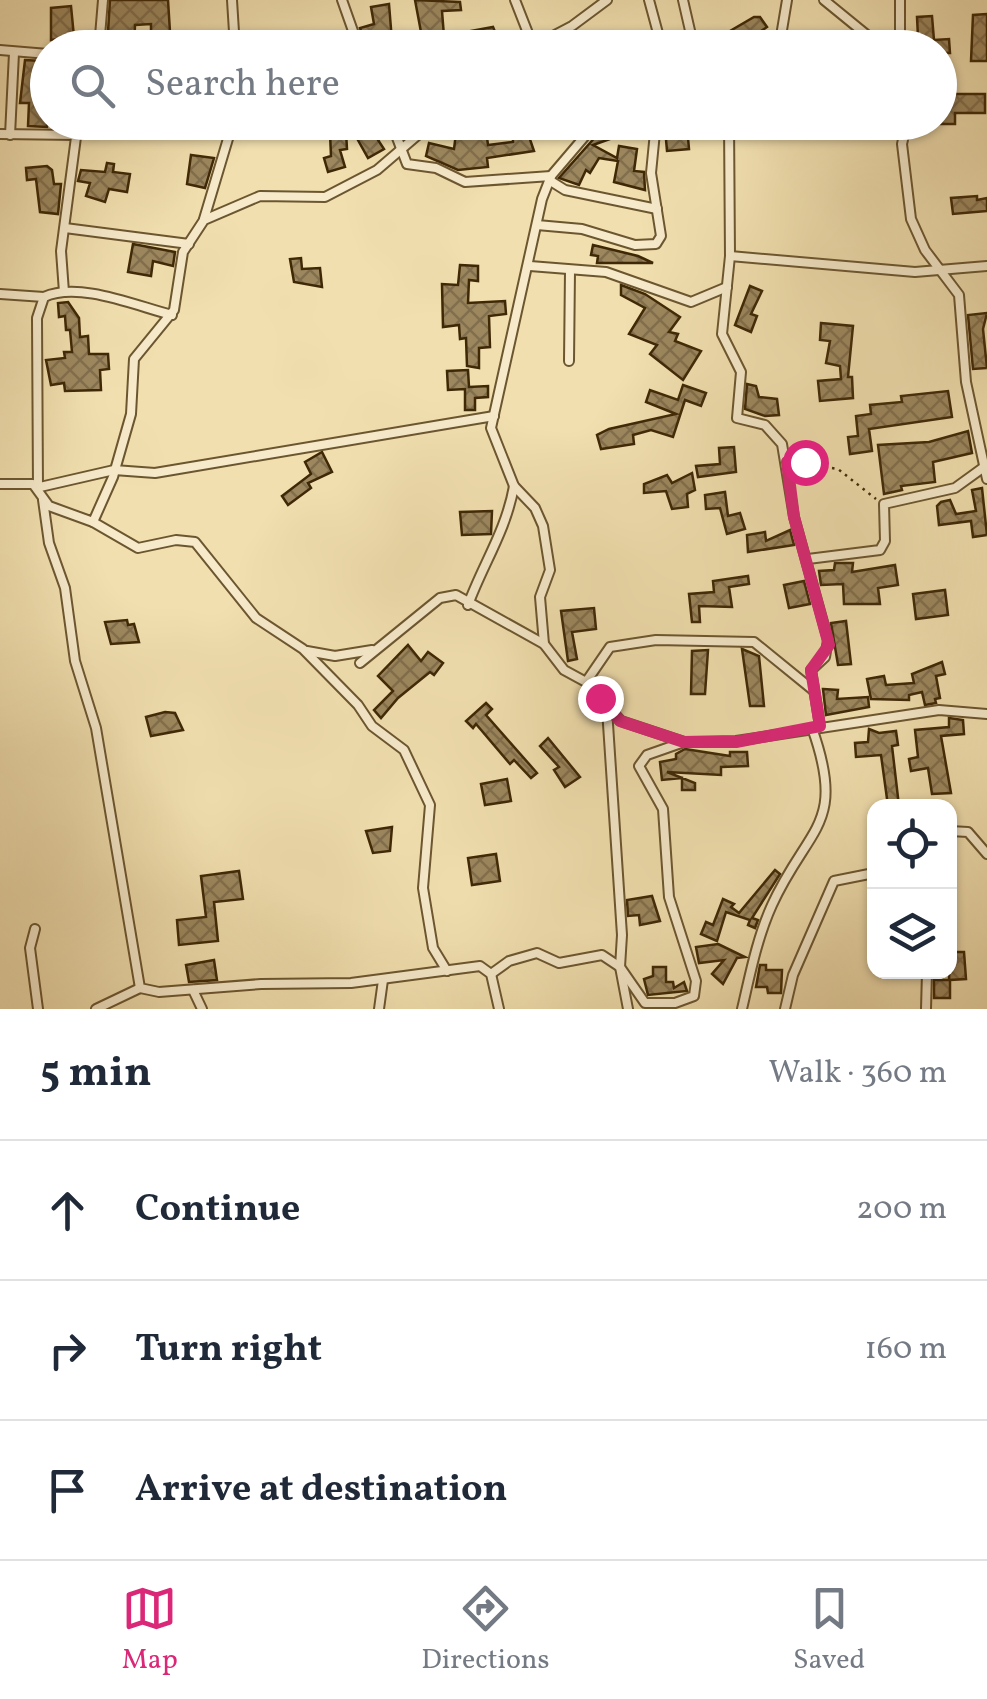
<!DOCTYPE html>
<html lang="en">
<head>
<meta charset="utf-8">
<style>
	:root { --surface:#fff; --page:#f6f6f7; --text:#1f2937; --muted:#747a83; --line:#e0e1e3; --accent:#db2777 }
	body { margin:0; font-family:Vollkorn,serif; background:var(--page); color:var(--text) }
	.controls { position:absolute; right:30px; bottom:30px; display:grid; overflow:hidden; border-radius:20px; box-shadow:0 2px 8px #0004 }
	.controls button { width:90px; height:90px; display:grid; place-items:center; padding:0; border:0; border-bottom:2px solid var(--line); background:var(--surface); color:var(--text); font:50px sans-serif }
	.stop { position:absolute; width:30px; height:30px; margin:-22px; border:8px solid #db2777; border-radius:50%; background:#fff }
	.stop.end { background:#db2777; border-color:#fff; box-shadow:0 2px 10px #0008 }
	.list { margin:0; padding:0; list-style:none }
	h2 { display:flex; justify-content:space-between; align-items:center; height:130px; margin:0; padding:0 40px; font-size:42px }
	h2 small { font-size:32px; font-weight:400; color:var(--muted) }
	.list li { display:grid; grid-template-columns:65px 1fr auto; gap:30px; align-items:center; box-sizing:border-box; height:140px; padding:0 40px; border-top:2px solid var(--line) }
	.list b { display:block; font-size:38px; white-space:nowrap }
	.list em { font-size:32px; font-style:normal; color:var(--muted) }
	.icon { flex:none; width:55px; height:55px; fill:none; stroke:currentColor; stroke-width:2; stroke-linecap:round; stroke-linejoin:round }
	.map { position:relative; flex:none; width:987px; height:1009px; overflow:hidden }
	.search { position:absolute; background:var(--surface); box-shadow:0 2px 8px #0004; left:30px; right:30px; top:30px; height:110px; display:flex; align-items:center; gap:25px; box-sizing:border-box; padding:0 35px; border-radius:55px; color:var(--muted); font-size:38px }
	.sheet { height:550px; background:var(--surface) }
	nav { display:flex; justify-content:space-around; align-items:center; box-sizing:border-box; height:140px; border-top:2px solid var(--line); background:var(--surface); font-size:28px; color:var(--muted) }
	nav a { display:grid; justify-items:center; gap:5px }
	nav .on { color:var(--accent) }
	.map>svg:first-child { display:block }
</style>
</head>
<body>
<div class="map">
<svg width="987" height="1009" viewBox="0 0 987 1009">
	<defs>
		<pattern id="building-cross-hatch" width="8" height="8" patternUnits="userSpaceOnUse" patternTransform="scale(2.5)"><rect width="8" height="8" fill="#9c875e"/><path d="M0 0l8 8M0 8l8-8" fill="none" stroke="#816e4c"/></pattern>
	</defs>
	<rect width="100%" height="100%" fill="#f1dfaf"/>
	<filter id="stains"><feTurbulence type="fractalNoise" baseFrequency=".002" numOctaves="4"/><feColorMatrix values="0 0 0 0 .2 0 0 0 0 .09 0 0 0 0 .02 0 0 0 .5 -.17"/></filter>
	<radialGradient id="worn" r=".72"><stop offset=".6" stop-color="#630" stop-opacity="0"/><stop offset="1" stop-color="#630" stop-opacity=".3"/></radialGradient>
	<!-- building -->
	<g fill="url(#building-cross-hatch)" stroke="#3f2806" stroke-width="2.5">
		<path d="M110,0H168L171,48H151V24L135,25L134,48H107Z"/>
		<path d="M415,0L460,2L461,10L442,11L444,36L493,27L498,39L516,33L519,44L485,48L483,42L470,48H424Z"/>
		<path d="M389,4L392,41L405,37L408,48H378L377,39L365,43L360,28L374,24L371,7Z"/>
		<path d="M71,6L74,37L51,40V8Z"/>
		<path d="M987,14V61H971L973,15Z"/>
		<path d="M932,16L934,40L949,39L950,53H940V48H913L912,38L918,37L917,17Z"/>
		<path d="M754,17H760L767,27L751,38L733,48H701Z"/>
		<path d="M25,60L41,61V74H48L47,127L28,126L29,103H20Z"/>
		<path d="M954,89L955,94H985V113H955V124H940V90Z"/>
		<path d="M512,122H524L534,151L487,158L488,167L458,170L426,156L429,143L454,149L457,126L475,124L476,130H486L488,145L513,142Z"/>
		<path d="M367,125L371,132L382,126L387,135L378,140L384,149L368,158L354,133Z"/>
		<path d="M605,126L610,139L593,145L617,158L619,146L637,149L634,171L644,172L645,190L614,182L618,161L605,159L599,158L590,173L586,170L579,185L559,178Z"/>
		<path d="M687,126L689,149L667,151L665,128Z"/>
		<path d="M346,132L347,149L340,150L345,167L328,172L324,158L331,156L330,133Z"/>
		<path d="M191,155L214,158L205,188L187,184Z"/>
		<path d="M107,163L114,164L113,172L130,174L127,192L109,189L105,202L86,196L90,183L78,181L81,170L105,172Z"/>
		<path d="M47,166L52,170L54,184H61L58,214L40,212L36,179L27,180L26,168Z"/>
		<path d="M977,196V200L987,198V211L953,214L951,198Z"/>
		<path d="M133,244L175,252L173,266L153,261L151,276L128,272Z"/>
		<path d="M593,245L638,256L653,263H597L598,256L591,255Z"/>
		<path d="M301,258L302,269L320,268L322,287L294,282L290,259Z"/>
		<path d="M460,265L478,266V281L469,280L468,303L505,301L506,314L489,316L490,347L479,348V368L467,366L466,338L460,339L459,325L443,327L442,284L458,285Z"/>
		<path d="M621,285L645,294L680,317L669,332L678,334L675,341L701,351L683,380L650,354L657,345L629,334L645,308L621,295Z"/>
		<path d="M750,286L762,291L751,314L757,316L751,332L735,325Z"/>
		<path d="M68,302L79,318L80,337L88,336L89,354H108L109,369L100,370L101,390L65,391L64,383L51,385L46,360L65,358L64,352H72L70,330H66L65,316L59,317L58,303Z"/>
		<path d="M987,313L983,329L987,368L973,369L968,315Z"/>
		<path d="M821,323L853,326L848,377H852L853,398L820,401L818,381L841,379L840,366L826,363L830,341L820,340Z"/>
		<path d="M468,370L469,387L488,386V397L475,398V410H465V389L448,390L447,371Z"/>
		<path d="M747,384L756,386L759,397L777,399L779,415L765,416L745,409Z"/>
		<path d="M683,385L706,393L701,406L685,400L673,437L651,430L633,435L634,444L601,449L597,435L609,429L676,414L646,402L650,390L678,400Z"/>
		<path d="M948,391L952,417L869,429L872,451L850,454L848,437L858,436L856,416L871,414L870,405L902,402L901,396Z"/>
		<path d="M968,431L972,453L933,462L935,482L901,486L902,490L884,494L878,445L929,442Z"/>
		<path d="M734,447L736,472L698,477L696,466L720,464L719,448Z"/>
		<path d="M322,452L332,472L308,483L311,488L288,505L282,496L311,474L305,462Z"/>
		<path d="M692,473L695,490L687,494L688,507L672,509L666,491L644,493V484L667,475L672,483Z"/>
		<path d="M982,488L987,535L973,537L971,521L939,525L937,506L941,502L950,500L956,514L976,511L972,490Z"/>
		<path d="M725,492L728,516L740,513L745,529L727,534L720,508L706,509L705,495Z"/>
		<path d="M492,511L491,534L462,535L460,512Z"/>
		<path d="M790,530L794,545L748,552L747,535L765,532L766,541Z"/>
		<path d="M835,563H853L852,572L895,565L898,585L878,588L880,604H844L843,584L821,585L819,571L834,570Z"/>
		<path d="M748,576L749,584L729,587L732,607L699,606L700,622H692L689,594L714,592L713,581Z"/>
		<path d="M804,581L810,604L789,608L784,585Z"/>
		<path d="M945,590L948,615L916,619L913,594Z"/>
		<path d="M594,608L596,629L572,632L577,659L568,661L561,611Z"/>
		<path d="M127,620L128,625L134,624L139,642L111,644L105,622Z"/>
		<path d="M846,621L851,664L838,665L831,623Z"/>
		<path d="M408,645L421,661L428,652L443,663L434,675L430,672L398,698L381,718L374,710L393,691L378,676Z"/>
		<path d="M742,649L759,656L764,706H750Z"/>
		<path d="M708,650L705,694H691L692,651Z"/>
		<path d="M942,662L945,674L936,676L940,698L935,699L936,703L925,705L922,692L909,695V700L871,699L867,679L884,676L886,685L914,683L912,674Z"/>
		<path d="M823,689L838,690L837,699L868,697L869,707L826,715Z"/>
		<path d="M486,703L492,709L486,715L537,773L531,778L514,760L510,764L476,724L473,728L466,721Z"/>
		<path d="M165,712L175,713L183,730L151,736L146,717Z"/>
		<path d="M949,718L963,720L964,734L941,736L951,793L932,794L928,768L911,771L909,759L918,757L915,730L949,727Z"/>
		<path d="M869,729L879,733L896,731L898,745L892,746L899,806H888L881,755L856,757L855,743L868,742Z"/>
		<path d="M548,738L580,777L565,787L554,770L559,767L540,746Z"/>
		<path d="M685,749L730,756V752H747L748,766L721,767V775L667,772L695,783V790H682V778L662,780L660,762L676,759V754Z"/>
		<path d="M507,779L511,801L485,805L481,784Z"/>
		<path d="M392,827L390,851L373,853L366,831Z"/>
		<path d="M496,854L500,881L472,885L468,858Z"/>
		<path d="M775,870L780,874L752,918L758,920L755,928L748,925L750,920L726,912L717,941L701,934L706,922L713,925L723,899L734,904L731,907L739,913Z"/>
		<path d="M239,871L243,899L214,902L218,941L179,945L177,920L206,917L201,876Z"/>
		<path d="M652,896L660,921L640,925L639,915L628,916L627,900Z"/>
		<path d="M718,944L745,957L737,958L723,984L712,974L724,960L699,963L696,947Z"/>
		<path d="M950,952H964L966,979L950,980V998H934V980H949Z"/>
		<path d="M214,960L217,980L189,982L186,965Z"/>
		<path d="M760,965H766V970H782L781,993H768L767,987H756Z"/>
		<path d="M653,967H666V982H673L674,988L684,982L687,991L648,995L644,979L653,976Z"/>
	</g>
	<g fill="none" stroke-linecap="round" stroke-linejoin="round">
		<!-- street casing -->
		<g stroke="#6c5630" stroke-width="12">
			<g id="street">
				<path d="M232,0L235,48"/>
				<path d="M342,0L359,48"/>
				<path d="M515,0L533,46"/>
				<path d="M649,0L662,48"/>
				<path d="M683,0L694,48"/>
				<path d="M824,0L873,40L893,48"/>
				<path d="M900,0V48"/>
				<path d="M99,48L103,0"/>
				<path d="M530,48L572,26L607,0"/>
				<path d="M779,48L787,0"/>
				<path d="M0,50L48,54"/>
				<path d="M391,122L407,164L436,168L465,182L551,176"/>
				<path d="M729,122L730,256L722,334L741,372L737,418L765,425L782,444L794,517L828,640L825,657L811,670L820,726"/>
				<path d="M907,122L902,144L911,219L925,250L959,295L966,382L987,479"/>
				<path d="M0,134L77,135"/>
				<path d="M10,135L14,53"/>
				<path d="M549,180L565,190L657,209"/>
				<path d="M204,219L233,122"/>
				<path d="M537,225L582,229L635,245L656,244L661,236L651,173L656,122"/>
				<path d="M65,228L189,244"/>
				<path d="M730,256L915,272L987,266"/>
				<path d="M530,266L606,272L691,302L727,287"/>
				<path d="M64,292L61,251L78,122"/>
				<path d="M0,294L44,297"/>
				<path d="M569,361L570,271"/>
				<path d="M0,484H33L49,506L93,522L113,477L131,414L134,359L174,310L183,252L204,220L260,196L325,197L377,170L433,122"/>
				<path d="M40,487L114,470L155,473L494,416"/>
				<path d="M38,489L37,318L44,297C79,281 136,306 172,315"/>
				<path d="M43,500L49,543L65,588L75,661L96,728L140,988L159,992L261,984L351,983L480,966L491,974L499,1009"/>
				<path d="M93,522L138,548L176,540L195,542L256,618L303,649L358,705L372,726L404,750L430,805L423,888L433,948L447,971"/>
				<path d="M808,559L880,550L885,541L884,504L955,488L984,467"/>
				<path d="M468,605C483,564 506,531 514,486"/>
				<path d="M544,644L540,597L550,570L543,526L535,508L514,486L491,428L542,199L551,176L597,122"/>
				<path d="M307,651L335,656L372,650"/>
				<path d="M360,663L440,598L456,595L544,644L564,670L586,682L621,721L684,742"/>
				<path d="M586,682L610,647L656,640L754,642L813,690"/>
				<path d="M607,709L622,935L620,967L628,1009"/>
				<path d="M950,831L968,832L987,854"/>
				<path d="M35,929L30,948L38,1009"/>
				<path d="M491,974L509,961L537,953L559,963L602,955L620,967L645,1003H675L694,996L696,981L669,897L663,809L639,766L647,755L684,742L736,741L939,710L987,714"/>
				<path d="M193,990L202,1009"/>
				<path d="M96,1009L140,988"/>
				<path d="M379,1009L383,980"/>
				<path d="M742,1009C750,975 757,938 772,905C808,826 847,826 812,728"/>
				<path d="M785,1009L793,975L834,881L874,873"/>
				<path d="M926,1009L927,972"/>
			</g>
		</g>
		<!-- path -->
		<path stroke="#3f2806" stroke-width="2.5" stroke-dasharray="2.5 5" stroke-linecap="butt" d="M795,462L838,469L876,499"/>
		<!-- street -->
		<use href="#street" stroke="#f6eacb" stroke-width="8"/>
	</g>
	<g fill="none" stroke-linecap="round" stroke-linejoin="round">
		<!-- route -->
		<path stroke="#db2777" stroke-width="12" d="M600,698L620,721L684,742H736L820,726L811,670L829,645L794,517L787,462H805"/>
	</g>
	<rect width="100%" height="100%" filter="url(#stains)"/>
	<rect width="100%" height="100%" fill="url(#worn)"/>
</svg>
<div class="controls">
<button><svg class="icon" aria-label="locate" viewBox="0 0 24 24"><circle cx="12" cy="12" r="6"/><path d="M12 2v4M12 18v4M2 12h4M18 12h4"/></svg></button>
<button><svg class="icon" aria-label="layers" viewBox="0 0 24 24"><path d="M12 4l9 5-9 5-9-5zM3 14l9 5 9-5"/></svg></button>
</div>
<div class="stop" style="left:805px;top:462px"></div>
<div class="stop end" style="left:600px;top:698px"></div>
<div class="search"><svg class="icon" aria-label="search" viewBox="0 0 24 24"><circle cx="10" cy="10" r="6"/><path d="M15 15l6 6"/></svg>Search here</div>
</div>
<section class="sheet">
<h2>5 min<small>Walk · 360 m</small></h2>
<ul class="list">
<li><svg class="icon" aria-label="ahead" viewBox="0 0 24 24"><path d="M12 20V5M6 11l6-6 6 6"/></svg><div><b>Continue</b></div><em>200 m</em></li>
<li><svg class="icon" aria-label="right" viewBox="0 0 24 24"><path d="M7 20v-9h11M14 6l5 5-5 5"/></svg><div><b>Turn right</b></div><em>160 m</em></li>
<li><svg class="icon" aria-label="arrive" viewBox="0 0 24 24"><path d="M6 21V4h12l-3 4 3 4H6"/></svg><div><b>Arrive at destination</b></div></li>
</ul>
</section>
<nav>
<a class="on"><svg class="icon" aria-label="map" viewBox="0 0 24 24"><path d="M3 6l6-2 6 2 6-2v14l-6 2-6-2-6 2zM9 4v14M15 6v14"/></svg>Map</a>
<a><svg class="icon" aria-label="directions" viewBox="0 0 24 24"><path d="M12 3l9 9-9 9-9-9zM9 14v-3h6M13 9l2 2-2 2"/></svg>Directions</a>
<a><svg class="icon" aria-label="saved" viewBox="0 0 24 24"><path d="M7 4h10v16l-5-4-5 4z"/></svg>Saved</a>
</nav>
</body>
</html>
